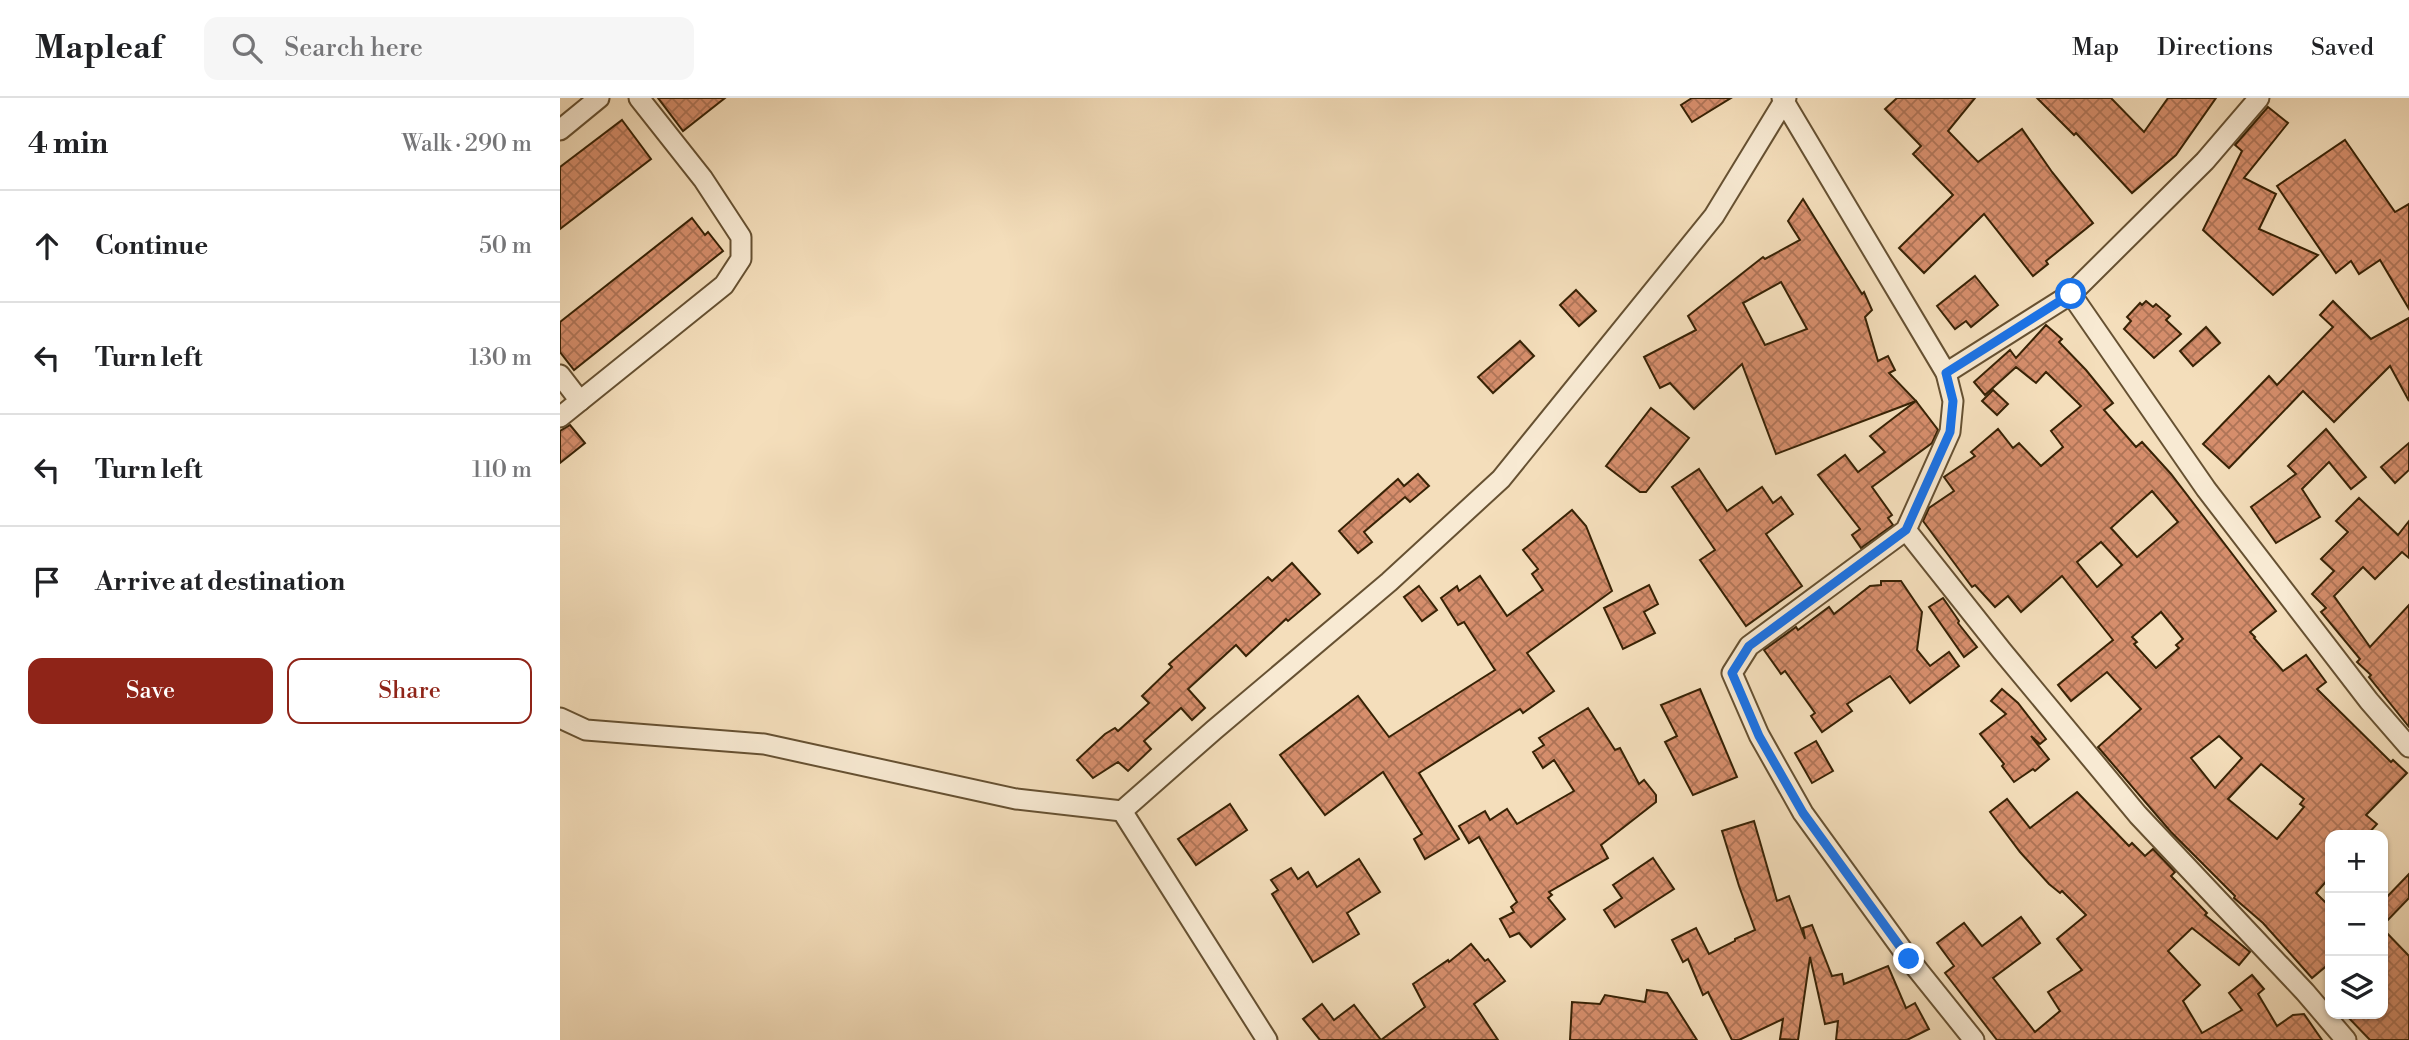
<!DOCTYPE html>
<html lang="en">
<head>
<meta charset="utf-8">
<style>
	:root { --surface:#fff; --page:#f6f6f6; --text:#202124; --muted:#757577; --line:#e0e0e0; --accent:#8f2418 }
	body { margin:0; font-family:"Libre Bodoni",serif; background:var(--page); color:var(--text) }
	.controls { position:absolute; right:21px; bottom:21px; display:grid; overflow:hidden; border-radius:14px; box-shadow:0 2px 5px #0004 }
	.controls button { width:63px; height:63px; display:grid; place-items:center; padding:0; border:0; border-bottom:2px solid var(--line); background:var(--surface); color:var(--text); font:35px sans-serif }
	.stop { position:absolute; width:21px; height:21px; margin:-16px; border:5px solid #1a73e8; border-radius:50%; background:#fff }
	.stop.end { background:#1a73e8; border-color:#fff; box-shadow:0 2px 7px #0008 }
	.list { margin:0; padding:0; list-style:none }
	h2 { display:flex; justify-content:space-between; align-items:center; height:91px; margin:0; padding:0 28px; font-size:30px }
	h2 small { font-size:23px; font-weight:400; color:var(--muted) }
	.list li { display:grid; grid-template-columns:46px 1fr auto; gap:21px; align-items:center; box-sizing:border-box; height:112px; padding:0 28px; border-top:2px solid var(--line) }
	.list b { display:block; font-size:26px; white-space:nowrap }
	.list em { font-size:23px; font-style:normal; color:var(--muted) }
	.actions { display:flex; gap:14px; padding:21px 28px }
	.actions a { flex:1; padding:16px 0; border:2px solid var(--accent); border-radius:14px; text-align:center; font-size:24px; color:var(--accent) }
	.actions .main { background:var(--accent); color:#fff }
	.icon { flex:none; width:38px; height:38px; fill:none; stroke:currentColor; stroke-width:2; stroke-linecap:round; stroke-linejoin:round }
	.map { position:relative; flex:none; width:1849px; height:942px; overflow:hidden }
	header { display:flex; align-items:center; gap:42px; box-sizing:border-box; height:98px; padding:0 35px; background:var(--surface); border-bottom:2px solid var(--line) }
	header strong { font-size:33px }
	nav { display:flex; gap:38px; margin-inline-start:auto; font-size:24px }
	.search { width:490px; height:63px; background:var(--page); display:flex; align-items:center; gap:18px; box-sizing:border-box; padding:0 24px; border-radius:14px; color:var(--muted); font-size:26px }
	main { display:flex }
	aside { flex:1; background:var(--surface) }
	.map>svg:first-child { display:block }
</style>
</head>
<body>
<header>
<strong>Mapleaf</strong>
<div class="search"><svg class="icon" aria-label="search" viewBox="0 0 24 24"><circle cx="10" cy="10" r="6"/><path d="M15 15l6 6"/></svg>Search here</div>
<nav><a>Map</a><a>Directions</a><a>Saved</a></nav>
</header>
<main>
<aside>
<h2>4 min<small>Walk · 290 m</small></h2>
<ul class="list">
<li><svg class="icon" aria-label="ahead" viewBox="0 0 24 24"><path d="M12 20V5M6 11l6-6 6 6"/></svg><div><b>Continue</b></div><em>50 m</em></li>
<li><svg class="icon" aria-label="left" viewBox="0 0 24 24"><path d="M17 20v-9H6M10 6l-5 5 5 5"/></svg><div><b>Turn left</b></div><em>130 m</em></li>
<li><svg class="icon" aria-label="left" viewBox="0 0 24 24"><path d="M17 20v-9H6M10 6l-5 5 5 5"/></svg><div><b>Turn left</b></div><em>110 m</em></li>
<li><svg class="icon" aria-label="arrive" viewBox="0 0 24 24"><path d="M6 21V4h12l-3 4 3 4H6"/></svg><div><b>Arrive at destination</b></div></li>
</ul>
<div class="actions"><a class="main">Save</a><a>Share</a></div>
</aside>
<div class="map">
<svg width="1849" height="942" viewBox="0 0 1849 942">
	<defs>
		<pattern id="building-cross-hatch" width="8" height="8" patternUnits="userSpaceOnUse" patternTransform="scale(1.75)"><rect width="8" height="8" fill="#d68e6c"/><path d="M0 0l8 8M0 8l8-8" fill="none" stroke="#ae7457"/></pattern>
	</defs>
	<rect width="100%" height="100%" fill="#f4debb"/>
	<filter id="stains"><feTurbulence type="fractalNoise" baseFrequency=".00286" numOctaves="4"/><feColorMatrix values="0 0 0 0 .2 0 0 0 0 .09 0 0 0 0 .02 0 0 0 .5 -.17"/></filter>
	<radialGradient id="worn" r=".72"><stop offset=".6" stop-color="#630" stop-opacity="0"/><stop offset="1" stop-color="#630" stop-opacity=".3"/></radialGradient>
	<!-- building -->
	<g fill="url(#building-cross-hatch)" stroke="#372205" stroke-width="2" fill-rule="evenodd">
		<path d="M98,0H165L123,33Z"/>
		<path d="M1132,0H1171L1132,24L1121,7Z"/>
		<path d="M1337,0H1415L1388,33L1418,64L1462,31L1492,74L1533,125L1486,163L1488,166L1473,178L1424,116L1364,175L1339,150L1393,97L1353,56L1361,48L1325,11Z"/>
		<path d="M1477,0H1551L1584,34L1608,0H1656L1616,57L1572,95L1516,35L1514,37Z"/>
		<path d="M1708,9L1728,25L1684,80L1716,96L1699,131L1758,157L1713,197L1643,132L1682,53L1675,47Z"/>
		<path d="M62,22L91,61L0,131V69Z"/>
		<path d="M1785,42L1835,114L1849,106V211L1820,162L1799,176L1791,163L1776,175L1717,88Z"/>
		<path d="M1243,101L1302,196L1304,194L1312,212L1305,219L1318,263L1328,258L1335,272L1329,275L1356,303L1216,356L1182,266L1134,311L1110,285L1100,290L1084,259L1136,232L1128,218L1203,159L1205,161L1240,142L1228,123ZM1221,184L1247,231L1205,247L1183,205Z"/>
		<path d="M132,120L145,137L148,134L163,153L14,272L0,254V224Z"/>
		<path d="M1415,178L1438,207L1411,229L1406,223L1395,231L1377,208Z"/>
		<path d="M1016,192L1036,213L1019,228L1000,207Z"/>
		<path d="M1586,203L1593,209L1596,206L1610,218L1606,222L1621,236L1594,260L1564,231L1571,223L1567,219L1580,205L1582,207Z"/>
		<path d="M1773,203L1811,241L1849,220V303L1830,268L1774,324L1743,293L1669,370L1643,346L1709,278L1717,287L1773,229L1760,217Z"/>
		<path d="M1486,227L1502,241L1499,244L1526,272L1553,305L1544,312L1576,349L1582,344L1611,376L1716,513L1690,534L1695,539L1694,540L1723,573L1746,557L1766,584L1757,591L1831,664L1833,662L1847,675L1806,717L1817,726L1807,737H1770V779L1756,795L1770,809V865L1752,880L1703,825L1674,800L1675,798L1611,734L1538,649L1581,611L1547,574L1511,603L1498,587L1553,542L1502,478L1461,514L1448,498L1435,509L1415,487L1412,489L1363,423L1369,410L1394,393L1384,379L1415,358L1411,354L1438,331L1453,350L1459,345L1481,368L1503,349L1491,333L1521,308L1486,274L1476,285L1456,269L1425,297L1414,284L1450,252L1456,260ZM1592,393L1618,424L1577,459L1551,430ZM1541,444L1562,467L1537,489L1517,464ZM1601,514L1623,541L1616,547L1619,550L1596,570L1574,546L1577,544L1572,539ZM1659,638L1682,660L1655,690L1631,660ZM1701,666L1744,701L1740,706L1744,709L1717,741L1668,701Z"/>
		<path d="M1646,229L1660,245L1633,268L1620,253Z"/>
		<path d="M960,243L974,258L933,295L918,279Z"/>
		<path d="M1433,292L1448,306L1437,317L1422,303Z"/>
		<path d="M1356,303L1378,332L1372,345L1312,389L1332,417L1328,420L1333,427L1301,450L1292,437L1300,431L1258,377L1285,357L1298,374L1325,354L1310,338Z"/>
		<path d="M1091,310L1129,340L1086,394H1080L1046,368Z"/>
		<path d="M10,327L25,345L0,365V333Z"/>
		<path d="M1766,331L1806,379L1791,391L1769,364L1742,391L1760,419L1716,445L1691,409L1736,376L1728,368Z"/>
		<path d="M1849,345V372L1835,385L1821,369Z"/>
		<path d="M1139,371L1167,413L1202,389L1213,405L1221,399L1233,416L1206,436L1242,488L1186,528L1140,462L1155,452L1112,389Z"/>
		<path d="M858,376L869,388L850,404L845,399L804,434L812,444L798,455L779,433L838,381L844,388Z"/>
		<path d="M1799,400L1838,437L1849,423V460L1842,454L1815,481L1803,469L1774,498L1810,549L1849,507V629L1809,579L1811,577L1797,564L1800,561L1761,514L1766,510L1752,496L1774,473L1761,461L1788,434L1776,423Z"/>
		<path d="M1012,412L1026,428L1052,493L967,555L994,593L963,615L960,611L859,675L899,741L865,761L854,741L862,736L823,674L765,717L720,657L798,598L829,639L935,572L904,524L898,527L881,500L897,488L899,493L920,478L947,518L983,492L972,476L978,471L963,452Z"/>
		<path d="M732,465L760,496L728,523L726,521L686,558L676,547L628,591L645,610L632,622L621,610L584,643L591,651L568,673L558,664L533,680L517,662L545,636L555,630L558,633L589,605L582,598L612,569L609,566L708,479L712,483Z"/>
		<path d="M1321,483H1341L1362,514L1357,552L1370,568L1389,554L1399,568L1350,605L1330,578L1287,606L1292,613L1262,634L1251,618L1255,615L1225,573L1221,576L1204,552L1236,529L1238,532L1269,509L1274,516L1310,488L1321,487Z"/>
		<path d="M1089,487L1098,506L1084,514L1095,535L1063,551L1044,510Z"/>
		<path d="M859,488L877,512L862,523L844,499Z"/>
		<path d="M1383,500L1399,523L1398,525L1417,549L1404,559L1369,509Z"/>
		<path d="M1140,591L1177,679L1133,697L1105,644L1117,638L1101,607Z"/>
		<path d="M1442,591L1458,605L1486,641L1480,646L1471,638L1489,661L1475,673L1473,671L1454,684L1442,668L1444,666L1420,636L1446,616L1431,603Z"/>
		<path d="M1028,610L1055,652L1060,650L1079,686L1084,682L1096,697V704L1041,747L1048,760L989,794L992,797L988,800L1005,821L971,849L959,835L950,839L940,821L954,814L951,809L957,804L919,739L909,745L899,728L925,713L930,722L947,711L957,726L1014,693L994,662L983,670L973,654L984,647L979,640Z"/>
		<path d="M1256,643L1273,673L1252,685L1235,655Z"/>
		<path d="M1517,694L1569,748L1572,745L1585,758L1593,751L1615,774L1611,778L1647,815L1645,817L1690,854L1679,867L1632,830L1608,853L1640,887L1623,903L1642,935L1682,912L1669,895L1692,877L1704,891L1698,896L1717,928L1733,917L1744,916L1762,942H1437L1385,875L1394,868L1377,845L1404,825L1422,848L1461,819L1480,845L1433,880L1475,934L1500,913L1488,894L1522,872L1497,841L1526,817L1502,793L1500,795L1489,786L1460,754L1430,714L1447,701L1470,730Z"/>
		<path d="M670,706L687,732L636,767L618,741Z"/>
		<path d="M1194,723L1217,803L1229,798L1245,841L1243,830L1252,827L1272,878L1282,876L1284,886L1328,868L1346,910L1355,905L1369,931L1347,942H1276L1278,923L1265,926L1250,859L1238,942L1220,941L1223,921L1179,942H1172L1148,894L1143,897L1128,861L1123,864L1112,842L1136,830L1149,856L1175,843V841L1195,832L1179,788L1162,733Z"/>
		<path d="M1093,760L1114,791L1055,829L1044,812L1062,800L1053,787Z"/>
		<path d="M799,761L820,794L787,815L799,836L753,864L712,796L718,792L711,782L731,770L738,781L748,774L757,789Z"/>
		<path d="M1849,776V800L1823,827V803Z"/>
		<path d="M1823,831L1849,858V942H1810L1785,916H1823Z"/>
		<path d="M911,846L925,863L928,861L945,883L914,906L938,942H821L865,909L853,886L888,862L889,864Z"/>
		<path d="M1087,892L1107,895L1137,942H1010L1012,904L1040,906L1045,897L1085,904Z"/>
		<path d="M762,906L774,922L794,907L821,942H760L743,921Z"/>
	</g>
	<g fill="none" stroke-linecap="round" stroke-linejoin="round">
		<!-- minor casing -->
		<g stroke="#665132" stroke-width="23">
			<g id="minor">
				<path d="M1222,0L1386,275L1393,303L1390,334L1346,432L1189,548L1172,575L1199,637L1243,715L1349,861L1414,942"/>
				<path d="M0,32L39,0"/>
				<path d="M1511,196L1646,391L1809,603L1849,649"/>
				<path d="M1386,275L1511,196L1645,63L1699,0"/>
				<path d="M0,277L20,303"/>
				<path d="M0,319L164,187L181,161V139L143,81L79,0"/>
				<path d="M1346,432L1442,553L1578,717L1745,894L1786,942"/>
				<path d="M0,620L26,632L204,646L456,701L562,713L654,632L829,484L941,381L1154,118L1226,0"/>
				<path d="M562,713L707,942"/>
			</g>
		</g>
		<!-- minor -->
		<use href="#minor" stroke="#f8ead3" stroke-width="19"/>
	</g>
	<g fill="none" stroke-linecap="round" stroke-linejoin="round">
		<!-- route -->
		<path stroke="#1a73e8" stroke-width="9" d="M1349,861L1243,715L1199,638L1172,575L1189,548L1346,432L1390,334L1393,303L1386,275L1511,196"/>
	</g>
	<rect width="100%" height="100%" filter="url(#stains)"/>
	<rect width="100%" height="100%" fill="url(#worn)"/>
</svg>
<div class="controls">
<button>+</button>
<button>−</button>
<button><svg class="icon" aria-label="layers" viewBox="0 0 24 24"><path d="M12 4l9 5-9 5-9-5zM3 14l9 5 9-5"/></svg></button>
</div>
<div class="stop" style="left:1511px;top:196px"></div>
<div class="stop end" style="left:1349px;top:861px"></div>
</div>
</main>
</body>
</html>
